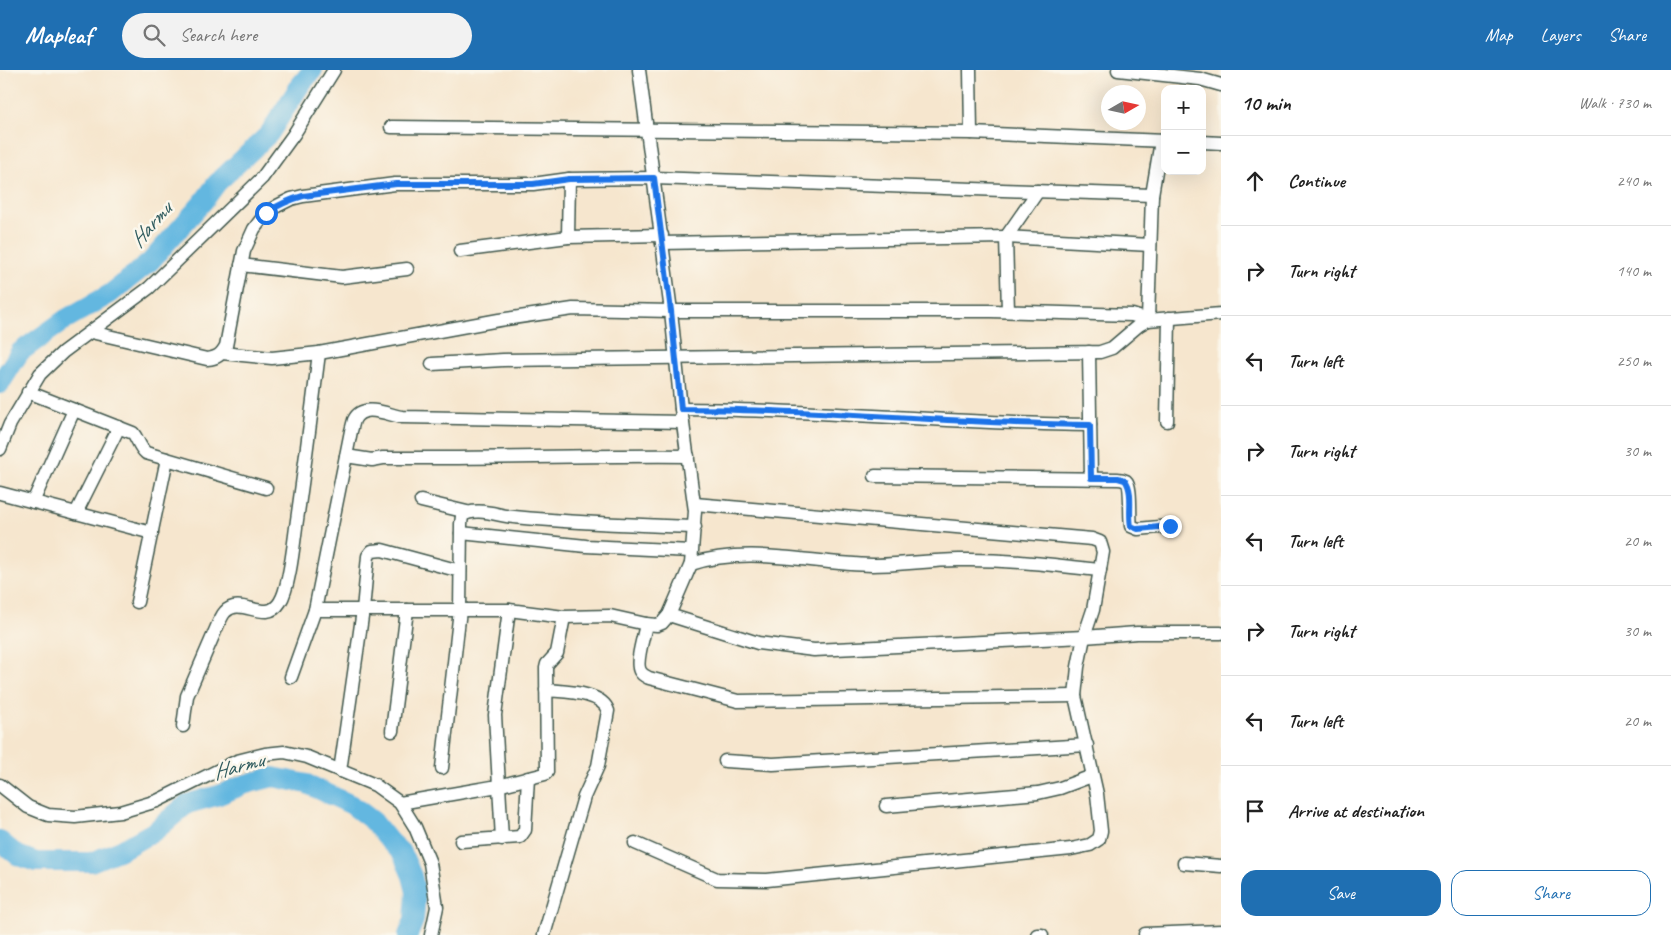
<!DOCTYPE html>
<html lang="en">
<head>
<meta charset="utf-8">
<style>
	:root { --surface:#fff; --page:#f2f2f2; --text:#222; --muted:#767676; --line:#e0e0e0; --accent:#1f6fb2 }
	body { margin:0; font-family:Caveat,sans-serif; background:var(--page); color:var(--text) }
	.controls { position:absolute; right:15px; top:15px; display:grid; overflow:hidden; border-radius:10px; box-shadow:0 5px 20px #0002 }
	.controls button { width:45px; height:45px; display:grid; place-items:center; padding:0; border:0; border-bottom:1px solid var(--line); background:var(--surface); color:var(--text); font:25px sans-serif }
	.compass { position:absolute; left:1101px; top:15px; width:45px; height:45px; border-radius:50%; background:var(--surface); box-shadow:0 5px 20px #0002; rotate:81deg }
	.stop { position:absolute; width:15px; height:15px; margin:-11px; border:4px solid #1a73e8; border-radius:50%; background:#fff }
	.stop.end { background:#1a73e8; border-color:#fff; box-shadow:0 1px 5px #0008 }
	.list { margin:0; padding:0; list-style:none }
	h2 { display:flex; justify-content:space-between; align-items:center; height:65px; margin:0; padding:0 20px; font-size:21px }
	h2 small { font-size:16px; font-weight:400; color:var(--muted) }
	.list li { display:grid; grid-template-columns:32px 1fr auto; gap:15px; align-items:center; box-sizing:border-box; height:90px; padding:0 20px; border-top:1px solid var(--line) }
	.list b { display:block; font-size:19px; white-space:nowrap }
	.list em { font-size:16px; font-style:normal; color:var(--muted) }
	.actions { display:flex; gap:10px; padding:15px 20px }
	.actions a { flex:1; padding:11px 0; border:1px solid var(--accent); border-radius:15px; text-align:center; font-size:18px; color:var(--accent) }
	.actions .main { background:var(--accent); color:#fff }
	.icon { flex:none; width:28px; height:28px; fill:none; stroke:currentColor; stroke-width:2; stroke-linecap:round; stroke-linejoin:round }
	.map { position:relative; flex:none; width:1221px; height:865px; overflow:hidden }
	header { display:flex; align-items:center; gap:30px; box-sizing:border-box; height:70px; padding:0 25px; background:var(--accent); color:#fff }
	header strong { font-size:24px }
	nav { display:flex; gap:28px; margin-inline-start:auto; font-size:18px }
	.search { width:350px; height:45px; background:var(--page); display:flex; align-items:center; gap:12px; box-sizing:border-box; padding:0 18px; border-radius:28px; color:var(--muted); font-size:19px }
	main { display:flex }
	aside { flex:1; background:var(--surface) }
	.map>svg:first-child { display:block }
</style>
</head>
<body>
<header>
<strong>Mapleaf</strong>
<div class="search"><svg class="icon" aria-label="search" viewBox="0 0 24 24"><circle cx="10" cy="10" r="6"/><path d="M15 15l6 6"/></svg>Search here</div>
<nav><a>Map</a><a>Layers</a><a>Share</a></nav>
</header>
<main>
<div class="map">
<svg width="1221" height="865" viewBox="0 0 1221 865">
	<rect width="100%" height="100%" fill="#fbf7ec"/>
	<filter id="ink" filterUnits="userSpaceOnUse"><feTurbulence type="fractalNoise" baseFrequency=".02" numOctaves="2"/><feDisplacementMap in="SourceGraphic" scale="10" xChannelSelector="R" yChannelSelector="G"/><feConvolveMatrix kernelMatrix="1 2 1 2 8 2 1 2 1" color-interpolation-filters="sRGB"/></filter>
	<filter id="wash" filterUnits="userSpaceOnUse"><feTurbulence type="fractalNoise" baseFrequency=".0096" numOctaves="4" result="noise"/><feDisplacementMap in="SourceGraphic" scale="20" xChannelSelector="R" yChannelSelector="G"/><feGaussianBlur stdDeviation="1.12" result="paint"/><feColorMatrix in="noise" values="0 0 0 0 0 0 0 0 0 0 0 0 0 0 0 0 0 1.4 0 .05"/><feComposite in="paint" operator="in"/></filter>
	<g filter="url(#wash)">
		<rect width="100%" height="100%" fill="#f6e6ce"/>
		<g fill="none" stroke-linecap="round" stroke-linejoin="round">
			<!-- river -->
			<g stroke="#64b7e0" stroke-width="20">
				<path d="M0,314L20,282L66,249L110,224L150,192L203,132L217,113L269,64L301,14L313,0"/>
				<path d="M0,771L17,785L36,792H91L121,780L155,761L187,734L219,725L246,714L273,707L307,714L352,735L373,751L390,772L402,783L412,806L416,822L414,850L408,865"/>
			</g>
		</g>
	</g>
	<g filter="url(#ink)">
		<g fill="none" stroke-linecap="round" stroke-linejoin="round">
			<!-- street casing -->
			<g stroke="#3f564b" stroke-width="15">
				<g id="street">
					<path d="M639,0L671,241L681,339L695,441L691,494L669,545L662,553L657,555L646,554C644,566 635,592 640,601C642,605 645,606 649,608L738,631L1075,626"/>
					<path d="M970,0L971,63"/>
					<path d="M1118,0L1200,9L1221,15"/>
					<path d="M391,57L971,63L1165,71"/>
					<path d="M1202,72L1221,73"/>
					<path d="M568,167L569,109"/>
					<path d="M662,173L1006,167L1150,175"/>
					<path d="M460,181L568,167L662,165"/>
					<path d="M241,195L342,207L407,199"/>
					<path d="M1008,241L1006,167L1038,121"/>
					<path d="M91,262L207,289C217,288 221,285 226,276L244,181L254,159L266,143L277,136L291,129L303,126L395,114H533L569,109L654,108L1152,125L1161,71"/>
					<path d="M1089,282L1091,408"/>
					<path d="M222,283L272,288L319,283L499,250L573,239L671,241H991L1132,245L1148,250L1152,125"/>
					<path d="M432,294L503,290L1100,282L1112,278L1139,255L1148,250L1221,244"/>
					<path d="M28,322L133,363C138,369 139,377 146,383L266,418"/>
					<path d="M681,339C818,339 954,354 1090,355"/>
					<path d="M1167,351L1169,248"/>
					<path d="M0,379L10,354L40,304L63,282L149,218L262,108L294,64L334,0"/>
					<path d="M346,386L372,390L383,388C484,389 586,385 688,386"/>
					<path d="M875,406L1118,409C1120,409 1124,410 1126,411C1132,416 1129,446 1131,456L1138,459L1170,456"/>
					<path d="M0,423L152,463"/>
					<path d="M421,431L467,442"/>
					<path d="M33,432L74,340"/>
					<path d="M76,443L119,357"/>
					<path d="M461,463L586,476L691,481"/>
					<path d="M691,494C750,475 811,494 872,495C901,495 930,490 959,490C1007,489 1053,495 1100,500"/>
					<path d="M137,532L167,389"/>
					<path d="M315,540H509L564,547L610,546L646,554"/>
					<path d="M669,545L758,573L814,580L1084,567L1137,563H1221"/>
					<path d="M291,607L315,540L318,525L351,361C352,358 353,353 354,350C363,332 388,345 402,347L683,352"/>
					<path d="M183,656L187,626L219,552C221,549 222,545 225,542C241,525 266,555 280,532C290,517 294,470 297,450C305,394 312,339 319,283"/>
					<path d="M392,661L407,540"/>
					<path d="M725,691L773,694L1087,675"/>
					<path d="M442,698L460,540L461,454L462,446C475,436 499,446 514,447C574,453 635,455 695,457"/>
					<path d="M340,701L363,540L368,486L372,481L382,480L460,501"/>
					<path d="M0,715L28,737L48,745L75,747L120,742L157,731L237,691L265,684L284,682L307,687L375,715L400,733L415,757L430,793L437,837L431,865"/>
					<path d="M400,733L498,716L545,704L547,702L546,598L547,594L557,583L564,547"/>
					<path d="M886,736L1038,723L1060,718L1092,706"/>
					<path d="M502,769L495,645L509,540"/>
					<path d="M461,771L520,767L525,760L528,708"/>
					<path d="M635,773L717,809L767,810L1071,779L1090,775L1099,769L1101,761L1097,724L1075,626L1078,597L1084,567L1093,540L1103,482L1100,472L1092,469L695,434"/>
					<path d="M1184,793L1221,796"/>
					<path d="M1145,864L1221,861"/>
					<path d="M544,865L584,727L598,696L608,641C602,621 563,622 546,620"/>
					<path d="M1037,865H1042"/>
				</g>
			</g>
			<!-- street -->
			<use href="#street" stroke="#fff" stroke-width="12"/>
		</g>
	</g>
	<g fill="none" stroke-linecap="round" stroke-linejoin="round" filter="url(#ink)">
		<!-- route -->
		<path stroke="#1a73e8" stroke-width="6" d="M266,143C278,135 289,130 303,126L396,114H533L569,109L654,108L671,241L681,339C818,339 954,354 1090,355L1091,408H1118L1125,410C1134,422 1128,442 1131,456L1138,459L1170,456"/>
	</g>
	<g text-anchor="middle" stroke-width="5" stroke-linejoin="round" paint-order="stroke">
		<!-- water labels -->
		<g font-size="22" font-style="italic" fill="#305c5f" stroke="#fbf7ec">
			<text transform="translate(150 154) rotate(-49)" y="8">Harmu</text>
			<text transform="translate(238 695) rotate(-15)" y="8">Harmu</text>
		</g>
	</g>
</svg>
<div class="controls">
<button>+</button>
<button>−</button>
</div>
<svg class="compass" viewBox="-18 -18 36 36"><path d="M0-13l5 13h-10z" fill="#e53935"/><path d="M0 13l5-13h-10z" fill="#767676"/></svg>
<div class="stop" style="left:266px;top:143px"></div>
<div class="stop end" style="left:1170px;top:456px"></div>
</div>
<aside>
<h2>10 min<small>Walk · 730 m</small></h2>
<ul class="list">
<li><svg class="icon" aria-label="ahead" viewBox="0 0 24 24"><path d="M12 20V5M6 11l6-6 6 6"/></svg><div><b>Continue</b></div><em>240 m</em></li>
<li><svg class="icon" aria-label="right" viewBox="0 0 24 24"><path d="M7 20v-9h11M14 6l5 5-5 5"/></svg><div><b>Turn right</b></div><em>140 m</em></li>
<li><svg class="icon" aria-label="left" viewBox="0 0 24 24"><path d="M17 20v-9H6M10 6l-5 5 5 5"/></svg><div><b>Turn left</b></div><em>250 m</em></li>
<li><svg class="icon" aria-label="right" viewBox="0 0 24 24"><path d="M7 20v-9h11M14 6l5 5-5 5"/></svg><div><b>Turn right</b></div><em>30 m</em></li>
<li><svg class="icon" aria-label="left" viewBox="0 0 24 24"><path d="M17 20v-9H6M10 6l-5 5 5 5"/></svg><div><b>Turn left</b></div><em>20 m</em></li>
<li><svg class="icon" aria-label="right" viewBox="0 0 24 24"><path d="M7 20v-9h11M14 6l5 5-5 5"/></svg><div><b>Turn right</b></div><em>30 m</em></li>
<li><svg class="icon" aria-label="left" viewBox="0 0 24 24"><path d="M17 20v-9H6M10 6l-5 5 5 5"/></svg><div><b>Turn left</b></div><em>20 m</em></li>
<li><svg class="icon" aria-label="arrive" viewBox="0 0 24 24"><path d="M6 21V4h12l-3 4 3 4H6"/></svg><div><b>Arrive at destination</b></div></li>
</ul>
<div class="actions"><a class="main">Save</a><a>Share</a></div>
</aside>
</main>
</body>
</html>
